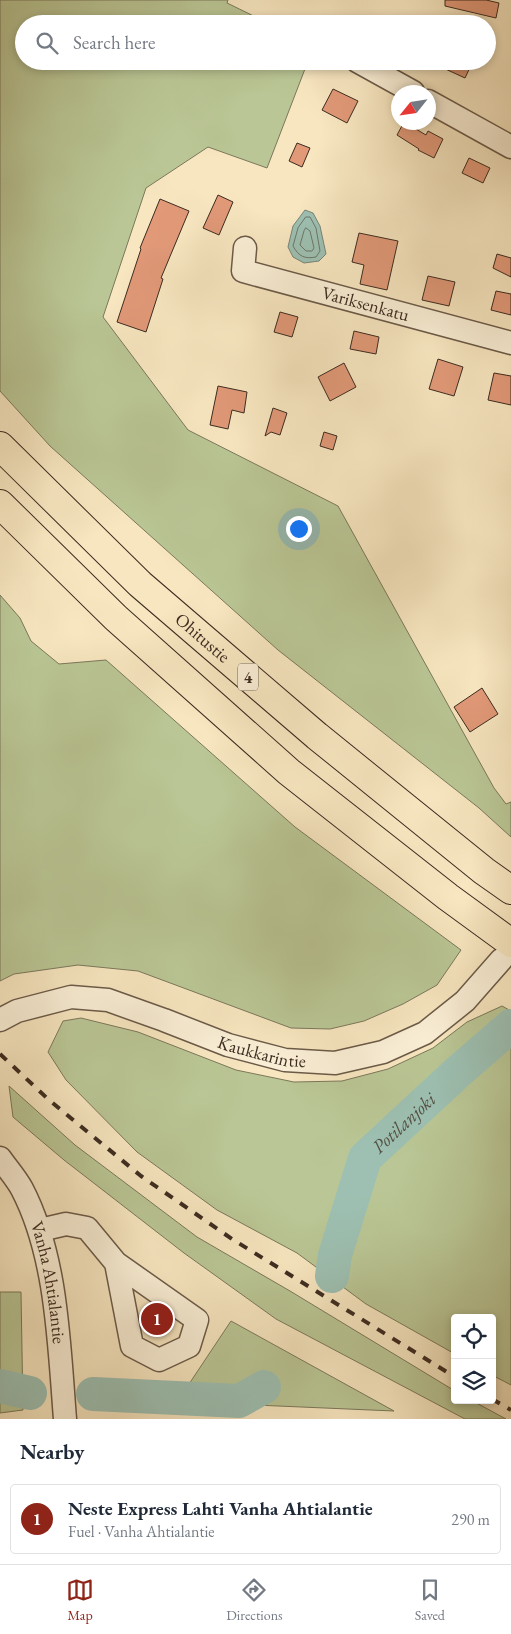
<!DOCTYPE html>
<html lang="en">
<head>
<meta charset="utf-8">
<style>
	:root { --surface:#fff; --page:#f6f6f7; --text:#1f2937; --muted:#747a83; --line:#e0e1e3; --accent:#8f2418 }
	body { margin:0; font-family:"EB Garamond",serif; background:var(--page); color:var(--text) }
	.controls { position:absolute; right:15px; bottom:15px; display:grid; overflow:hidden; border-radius:5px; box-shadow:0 2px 8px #0003 }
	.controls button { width:45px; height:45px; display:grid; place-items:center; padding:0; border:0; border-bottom:1px solid var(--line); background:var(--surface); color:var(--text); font:25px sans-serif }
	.compass { position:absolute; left:391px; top:85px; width:45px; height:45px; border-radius:50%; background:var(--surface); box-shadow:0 2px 8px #0003; rotate:240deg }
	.you { position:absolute; left:298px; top:528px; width:18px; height:18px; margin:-12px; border:4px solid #fff; border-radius:50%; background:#1a73e8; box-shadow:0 0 0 8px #1a73e833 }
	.badge { display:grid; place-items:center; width:32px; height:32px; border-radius:50%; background:var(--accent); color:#fff; font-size:16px; font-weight:700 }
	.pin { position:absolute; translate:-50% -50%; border:2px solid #fff; box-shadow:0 1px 5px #0006 }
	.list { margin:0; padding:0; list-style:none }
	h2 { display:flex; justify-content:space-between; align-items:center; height:65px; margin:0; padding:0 20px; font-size:21px }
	h2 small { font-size:16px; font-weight:400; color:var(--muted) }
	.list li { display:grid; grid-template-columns:32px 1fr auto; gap:15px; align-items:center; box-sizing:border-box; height:70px; margin:0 10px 10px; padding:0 10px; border:1px solid var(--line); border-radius:5px }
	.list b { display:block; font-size:19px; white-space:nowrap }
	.list p { margin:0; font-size:16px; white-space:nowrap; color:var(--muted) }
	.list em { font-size:16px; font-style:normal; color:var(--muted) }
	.icon { flex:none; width:28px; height:28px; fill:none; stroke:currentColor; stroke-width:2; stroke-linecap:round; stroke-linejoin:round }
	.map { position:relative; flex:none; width:511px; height:1419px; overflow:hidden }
	.search { position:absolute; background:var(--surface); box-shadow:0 2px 8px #0003; left:15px; right:15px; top:15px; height:55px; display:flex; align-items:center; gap:12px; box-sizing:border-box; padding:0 18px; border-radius:28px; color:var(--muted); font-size:19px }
	.sheet { height:145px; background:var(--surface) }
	nav { display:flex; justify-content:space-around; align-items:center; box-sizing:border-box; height:70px; border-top:1px solid var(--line); background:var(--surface); font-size:14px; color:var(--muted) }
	nav a { display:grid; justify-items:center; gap:2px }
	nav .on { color:var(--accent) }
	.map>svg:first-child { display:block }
</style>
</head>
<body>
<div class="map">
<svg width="511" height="1419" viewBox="0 0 511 1419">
	<rect width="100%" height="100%" fill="#f7e6c0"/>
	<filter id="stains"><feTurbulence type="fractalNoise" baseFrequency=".004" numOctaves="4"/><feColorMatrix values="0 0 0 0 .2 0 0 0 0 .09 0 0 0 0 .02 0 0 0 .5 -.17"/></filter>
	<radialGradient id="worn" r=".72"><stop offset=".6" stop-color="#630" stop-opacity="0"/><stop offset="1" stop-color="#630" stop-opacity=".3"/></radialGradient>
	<!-- green -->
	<g fill="#bac695" stroke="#7b785a">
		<path d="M0,0H228L227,3L270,24H24V61H308L267,168L208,147L146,188L103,317L188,430L338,506L494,788L506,804L511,802V837L479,808L278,650L50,446L0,391Z"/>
		<path d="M0,595L20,618L31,641L59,664L106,660L295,827L461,950L437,985L403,1004L364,1021L330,1029L291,1028L138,971L78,965L14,974L0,981Z"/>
		<path d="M502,1006L511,1011V1385L492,1375V1318H455V1354L366,1304L297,1253L217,1210L137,1152L66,1080L48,1052L63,1021L81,1018L138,1032L236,1070L294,1082L342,1081L388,1069L433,1048L467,1022Z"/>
		<path d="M9,1086L75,1145L197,1237L290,1291L455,1391V1400H471L506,1419H465L276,1319L184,1253L64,1160L13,1117Z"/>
		<path d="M0,1292H21L23,1410L0,1413Z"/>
		<path d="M231,1321L394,1411L255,1405L187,1387Z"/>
	</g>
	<!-- water -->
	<path fill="#9dc0b2" stroke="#768478" d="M305,210L313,213L320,226L326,254L319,261L304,263L293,257L288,247L293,226Z"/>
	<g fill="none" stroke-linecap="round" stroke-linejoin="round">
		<!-- shore -->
		<g stroke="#6c7669" stroke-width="1">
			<path d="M306,217H310L316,228L320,251L316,257C305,259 299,257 293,246L298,228Z"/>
			<path d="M306,228L310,231L314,248L312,251H306L300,245L304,231Z"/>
		</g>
		<!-- river -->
		<g stroke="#9dc0b2" stroke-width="34">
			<path id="s1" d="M332,1276L335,1255L365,1158L459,1071L511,1026"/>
			<path d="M0,1386L30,1393"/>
			<path d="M93,1394L239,1401L264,1387"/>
		</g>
	</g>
	<!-- building -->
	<g fill="#e19978" stroke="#3c2b20">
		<path d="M445,0H486L499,3L496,18L445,6Z"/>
		<path d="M428,61H473L465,78Z"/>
		<path d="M333,89L358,101L347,123L322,110Z"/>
		<path d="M404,122L426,135L428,131L443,139L434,158L418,150L419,149L397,135Z"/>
		<path d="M297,143L310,148L302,167L289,161Z"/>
		<path d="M469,158L490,168L483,183L462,173Z"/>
		<path d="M218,195L233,202L219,235L203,228Z"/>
		<path d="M160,199L189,211L161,278L163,279L146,332L117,322L141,249L140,248Z"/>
		<path d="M359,233L398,241L387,290L360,284L364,265L352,262Z"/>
		<path d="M497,254L511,258V277L493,268Z"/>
		<path d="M428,276L455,282L449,306L422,300Z"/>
		<path d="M496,291L511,294V315L491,310Z"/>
		<path d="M280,312L298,317L292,337L274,332Z"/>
		<path d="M354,331L379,337L376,354L350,349Z"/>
		<path d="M438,359L463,367L454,396L429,389Z"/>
		<path d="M344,363L356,387L330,401L318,377Z"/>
		<path d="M494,373L511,376V405L488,400Z"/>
		<path d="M218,386L247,392L244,413L232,410L228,429L210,425Z"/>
		<path d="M273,408L287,413L280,435L271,432L265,436Z"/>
		<path d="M324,432L337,436L333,450L320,446Z"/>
		<path d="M482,688L498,714L470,732L454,707Z"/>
		<path d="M153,1306L172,1319L162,1335L142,1322Z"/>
	</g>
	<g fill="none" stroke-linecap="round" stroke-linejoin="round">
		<!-- minor casing -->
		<g stroke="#6b5a48" stroke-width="25">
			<g id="minor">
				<path d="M357,61L413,92"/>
				<path d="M428,101L511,147"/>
				<path id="s2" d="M245,248L243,271L511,343"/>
				<path id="s3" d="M0,1020L17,1011L71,997L108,1000L164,1020L228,1045L285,1060L335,1063L383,1052L425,1033L465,1001L501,960"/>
				<path id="s4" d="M0,1158C7,1168 16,1178 22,1189C57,1256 59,1344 65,1419"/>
				<path d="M40,1230L66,1224L87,1228L116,1263L197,1320L189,1346L159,1360L132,1346L116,1263"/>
			</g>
		</g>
		<!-- highway casing -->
		<g stroke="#3c2b20" stroke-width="30">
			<g id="highway">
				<path id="s5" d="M0,446L140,584L317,736L484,871L511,890"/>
				<path d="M0,504L116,618L289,772L448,897L511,943"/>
			</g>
		</g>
		<!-- minor -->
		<use href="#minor" stroke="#faefd6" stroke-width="22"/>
		<!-- highway -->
		<use href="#highway" stroke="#f7e6c0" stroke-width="28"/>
		<!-- rail -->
		<g stroke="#3c2b20" stroke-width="4" stroke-dasharray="9 9" stroke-linecap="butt">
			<path d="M0,1054L49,1100L141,1176L232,1239L455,1377"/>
			<path d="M492,1399L511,1410"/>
		</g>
	</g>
	<g text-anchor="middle" stroke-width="5" stroke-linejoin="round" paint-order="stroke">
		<!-- shield labels -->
		<rect fill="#faefd6" stroke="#756657" stroke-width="1" x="238" y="663.5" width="20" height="27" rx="4"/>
		<g font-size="16" font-weight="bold" fill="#3c2b20">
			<text x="248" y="683">4</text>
		</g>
		<!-- street labels -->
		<g font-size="18" fill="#3c2b20" stroke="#faefd6">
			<text dy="6" stroke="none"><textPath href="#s2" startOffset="150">Variksenkatu</textPath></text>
			<text dy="6" stroke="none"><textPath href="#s5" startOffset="279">Ohitustie</textPath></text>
			<text dy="6" stroke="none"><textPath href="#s3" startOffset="275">Kaukkarintie</textPath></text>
			<text dy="6" stroke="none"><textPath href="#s4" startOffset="136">Vanha Ahtialantie</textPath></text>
		</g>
		<!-- water labels -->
		<g font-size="19" font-style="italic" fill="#545044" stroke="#faefd6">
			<text dy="7" stroke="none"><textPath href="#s1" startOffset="175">Potilanjoki</textPath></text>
		</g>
	</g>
	<rect width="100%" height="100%" filter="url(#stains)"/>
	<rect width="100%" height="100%" fill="url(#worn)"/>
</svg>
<div class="controls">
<button><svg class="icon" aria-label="locate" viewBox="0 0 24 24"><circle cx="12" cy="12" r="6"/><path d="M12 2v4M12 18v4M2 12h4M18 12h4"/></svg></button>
<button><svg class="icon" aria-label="layers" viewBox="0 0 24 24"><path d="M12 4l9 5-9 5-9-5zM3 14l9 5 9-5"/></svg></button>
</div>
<svg class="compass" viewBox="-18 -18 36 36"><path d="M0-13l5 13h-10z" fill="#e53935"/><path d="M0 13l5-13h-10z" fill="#747a83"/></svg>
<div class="you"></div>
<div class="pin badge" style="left:157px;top:1319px">1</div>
<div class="search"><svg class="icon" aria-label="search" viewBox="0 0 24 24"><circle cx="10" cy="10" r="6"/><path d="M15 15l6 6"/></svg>Search here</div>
</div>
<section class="sheet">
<h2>Nearby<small></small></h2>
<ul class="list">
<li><span class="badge">1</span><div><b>Neste Express Lahti Vanha Ahtialantie</b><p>Fuel · Vanha Ahtialantie</p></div><em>290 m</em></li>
</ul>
</section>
<nav>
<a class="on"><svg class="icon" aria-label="map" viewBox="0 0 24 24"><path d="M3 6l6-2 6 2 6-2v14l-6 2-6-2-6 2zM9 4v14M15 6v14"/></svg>Map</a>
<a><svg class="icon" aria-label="directions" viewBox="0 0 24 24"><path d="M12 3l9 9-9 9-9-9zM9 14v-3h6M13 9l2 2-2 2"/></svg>Directions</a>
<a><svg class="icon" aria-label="saved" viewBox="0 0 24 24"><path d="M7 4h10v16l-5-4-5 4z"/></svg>Saved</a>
</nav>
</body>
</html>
